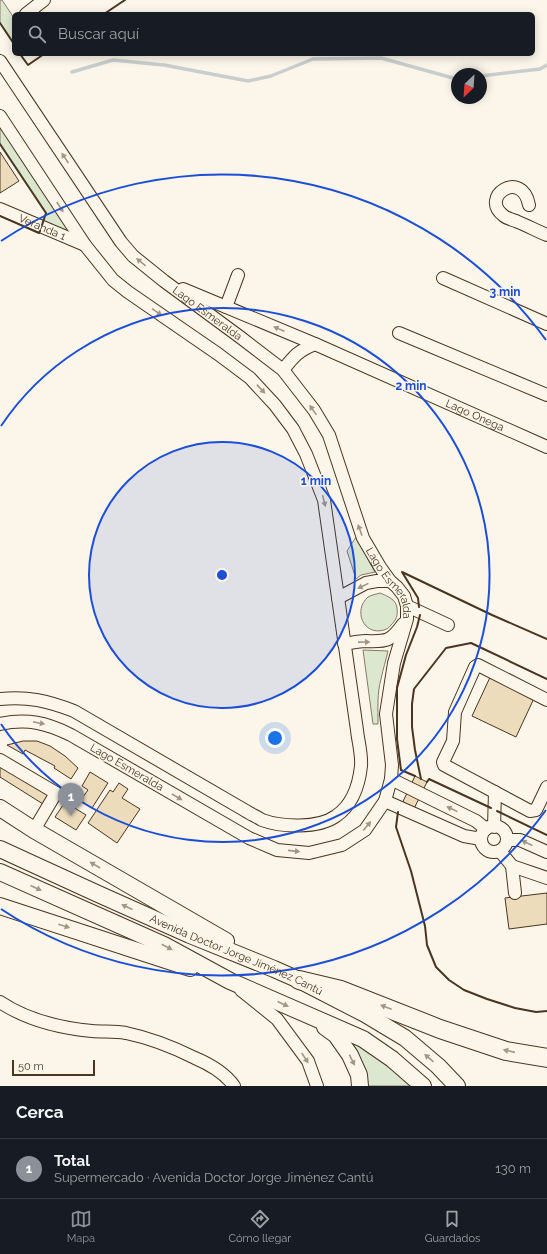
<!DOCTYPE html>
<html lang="es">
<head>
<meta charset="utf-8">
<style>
	:root { --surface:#171b24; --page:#20242c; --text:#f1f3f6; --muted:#9ea1a6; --line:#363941; --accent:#8c9099 }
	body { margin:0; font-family:Raleway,sans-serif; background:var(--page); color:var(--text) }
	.compass { position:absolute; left:451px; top:68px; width:36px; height:36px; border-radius:50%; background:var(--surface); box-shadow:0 2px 10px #0003; rotate:205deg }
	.scale { position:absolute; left:12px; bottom:10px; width:83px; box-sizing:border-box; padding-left:4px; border:2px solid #4a3520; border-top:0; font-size:11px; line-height:14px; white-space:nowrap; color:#4a3520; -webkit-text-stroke:3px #fbf6e9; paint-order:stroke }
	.you { position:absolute; left:275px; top:738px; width:14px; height:14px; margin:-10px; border:3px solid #fff; border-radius:50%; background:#1a73e8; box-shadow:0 0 0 6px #1a73e833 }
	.badge { display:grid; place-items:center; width:26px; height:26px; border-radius:50%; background:var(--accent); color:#fff; font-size:13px; font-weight:700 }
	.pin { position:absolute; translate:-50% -33px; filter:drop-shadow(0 1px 2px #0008) }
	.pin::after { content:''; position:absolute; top:21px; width:14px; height:12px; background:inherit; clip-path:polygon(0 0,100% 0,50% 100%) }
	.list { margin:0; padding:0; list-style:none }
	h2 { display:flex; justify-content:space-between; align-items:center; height:52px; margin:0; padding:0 16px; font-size:17px }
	h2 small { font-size:13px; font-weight:400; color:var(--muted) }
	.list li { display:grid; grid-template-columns:26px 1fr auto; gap:12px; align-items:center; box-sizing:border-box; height:60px; padding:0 16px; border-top:1px solid var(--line) }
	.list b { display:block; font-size:15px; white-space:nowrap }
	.list p { margin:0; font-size:13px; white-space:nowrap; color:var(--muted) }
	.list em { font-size:13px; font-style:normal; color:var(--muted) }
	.icon { flex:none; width:22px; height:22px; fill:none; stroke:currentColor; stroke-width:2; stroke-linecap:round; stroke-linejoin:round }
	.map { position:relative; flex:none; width:547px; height:1086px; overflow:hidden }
	.search { position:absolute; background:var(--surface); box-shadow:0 2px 10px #0003; left:12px; right:12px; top:12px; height:44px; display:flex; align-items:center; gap:10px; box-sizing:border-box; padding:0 14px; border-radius:6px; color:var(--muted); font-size:15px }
	.sheet { height:112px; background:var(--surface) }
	nav { display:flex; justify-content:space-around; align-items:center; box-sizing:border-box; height:56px; border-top:1px solid var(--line); background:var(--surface); font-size:11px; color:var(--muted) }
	nav a { display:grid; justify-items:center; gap:2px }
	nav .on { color:var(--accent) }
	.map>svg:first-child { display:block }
</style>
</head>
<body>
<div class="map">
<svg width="547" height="1086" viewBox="0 0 547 1086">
	<rect width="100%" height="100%" fill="#fbf6e9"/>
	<!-- green -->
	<g fill="#dce7d0" stroke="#887966">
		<path d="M0,0H2L14,18V44L0,23Z"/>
		<path d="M0,116L85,245L41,227L46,213L0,144Z"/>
		<path d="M356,537L375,572L361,575L356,579L347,551Z"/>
		<path d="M380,593C387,596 396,599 397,608C398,616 396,620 391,625C389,628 387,629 384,630C363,636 353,610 368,597C371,595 377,594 380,593Z"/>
		<path d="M363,650L388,651C386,660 383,669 381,679C377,693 378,709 378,724H373Z"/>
		<path d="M336,1035L363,1039L423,1086H360Z"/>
	</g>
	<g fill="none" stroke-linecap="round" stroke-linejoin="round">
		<!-- stream -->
		<g stroke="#c9cecd" stroke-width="3.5">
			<path d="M72,72L113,60L164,65L248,81L271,76L313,59L381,58L453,78H457"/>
			<path d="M481,76L540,69L547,65"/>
		</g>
	</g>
	<!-- building -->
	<g fill="#ecdcbc" stroke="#4a3520">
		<path d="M0,152L19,181L0,193Z"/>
		<path d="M492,673L536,694L516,737L472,716Z"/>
		<path d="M23,741H37L50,746L65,756L78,768L71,779L54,768L55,766L25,750L23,754L7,745Z"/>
		<path d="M0,765L48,795L43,804L0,777Z"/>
		<path d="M90,772L108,783L92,808L80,801L88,790L82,786Z"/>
		<path d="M415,776L427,782L410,817L398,812Z"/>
		<path d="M119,783L128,789L122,798L140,809L117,843L88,823L110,790L113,792Z"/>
		<path d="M65,802L86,815L76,830L55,817Z"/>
		<path d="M547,893V924L509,929L505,898Z"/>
	</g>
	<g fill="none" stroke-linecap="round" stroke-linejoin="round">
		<!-- minor casing -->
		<g stroke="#4a3520" stroke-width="14">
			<g id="minor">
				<path d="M26,14L44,0"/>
				<path id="s1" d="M0,61L121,242L133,256L164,281L240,337L283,370L314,410L329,435L363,538L380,567L390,581L397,587L404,596L407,606V619L394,663L386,714L392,765L391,779L385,801L365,830L342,845L309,853L277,850L249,838L71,735C47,723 27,718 0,724"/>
				<path d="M0,116L85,245L113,280L128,292L218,354L250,378L275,405L293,429L306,454L324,500L357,730C358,741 362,754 361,766C359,785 352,805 336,816C318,829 281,827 262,820C257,817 251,814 246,811L74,711C48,701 28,696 0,699"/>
				<path d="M529,205C522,168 478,197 504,216C508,219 514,220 518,222C528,226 537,231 547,235"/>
				<path id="s2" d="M0,209L85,245"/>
				<path d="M443,278L547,324"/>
				<path id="s3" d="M183,289L315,344L547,447"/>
				<path d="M226,307L238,275"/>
				<path d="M399,333L547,395"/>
				<path d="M283,370C294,356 298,351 315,344"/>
				<path d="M338,598L366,583L377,581H390"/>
				<path d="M407,606L448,625"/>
				<path d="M344,644C351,643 359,641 366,641C387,642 391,641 403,624"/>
				<path d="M547,700L478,665L475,667L455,712L453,741L443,762L444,765L530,811L536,810L547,787"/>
				<path d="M0,760L56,793L34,830"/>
				<path d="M391,779L476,821L486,829"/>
				<path d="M385,801L464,836L481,839"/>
				<circle cx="494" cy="839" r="13"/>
				<path d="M494,827L495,792"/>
				<path d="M507,840H520L547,852"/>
				<path d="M500,851L512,866L515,893"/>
				<path d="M512,866L547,878"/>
				<path d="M241,990L277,1019L308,1061L317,1086"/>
				<path d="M0,1002C27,1020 60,1028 92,1031C103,1032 115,1031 126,1033C150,1038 173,1047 195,1058C209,1064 225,1073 234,1086"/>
			</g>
		</g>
		<!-- major casing -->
		<g stroke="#4a3520" stroke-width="18">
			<g id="major">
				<path d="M0,808L34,830L226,941"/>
				<path id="s4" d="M0,849L96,893L190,935L274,969L299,980L365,1014L405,1038L438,1066L457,1086"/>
				<path d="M0,872L164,945L230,981L363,1039L392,1059L423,1086"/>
				<path d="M0,906L190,968"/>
				<path d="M325,1027L336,1035L350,1055L359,1075L360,1086"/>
			</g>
		</g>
		<!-- highway casing -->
		<g stroke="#4a3520" stroke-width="20">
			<path id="highway" d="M299,980L341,990L440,1029L506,1051L547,1058"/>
		</g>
		<!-- minor -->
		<use href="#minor" stroke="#fbf6e9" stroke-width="12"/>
		<!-- major -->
		<use href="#major" stroke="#fbf6e9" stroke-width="16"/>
		<!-- highway -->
		<use href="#highway" stroke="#fbf6e9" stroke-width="18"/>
		<!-- wall -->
		<g stroke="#4a3520" stroke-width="2">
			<path d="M104,14L125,0"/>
			<path d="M0,23L14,44"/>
			<path d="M20,54L28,65L44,54"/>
			<path d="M0,144L46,213L42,225"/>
			<path d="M0,216L39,233L40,231"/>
			<path d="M419,607L418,598L402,572L492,615L547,639"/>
			<path d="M415,776L401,770L397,739V688L406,655L417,627L420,615"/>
			<path d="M421,779L415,750L412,727V704L414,689L446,648L471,643L547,679"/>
			<path d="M427,782L429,779L491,808"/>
			<path d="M497,811L547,835"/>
			<path d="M398,812L396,827L411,871L425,926L427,945L436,967L449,980L464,990L487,999L515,1008L536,1012L547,1011"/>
		</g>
	</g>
	<!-- one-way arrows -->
	<defs><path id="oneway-solid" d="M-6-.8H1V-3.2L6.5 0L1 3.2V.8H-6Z"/></defs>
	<g fill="#a29684">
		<use href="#oneway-solid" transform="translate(65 158) rotate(-124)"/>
		<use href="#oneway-solid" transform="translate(60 207) rotate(57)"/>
		<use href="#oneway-solid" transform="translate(141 262) rotate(-141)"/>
		<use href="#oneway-solid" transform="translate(157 312) rotate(35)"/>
		<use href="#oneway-solid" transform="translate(279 329) rotate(-158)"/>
		<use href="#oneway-solid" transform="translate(261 389) rotate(47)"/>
		<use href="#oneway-solid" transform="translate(313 410) rotate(-125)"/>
		<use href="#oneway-solid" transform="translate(324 501) rotate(76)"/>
		<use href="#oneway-solid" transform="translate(360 530) rotate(-110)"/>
		<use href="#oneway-solid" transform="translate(363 586) rotate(154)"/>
		<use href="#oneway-solid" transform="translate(364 642) rotate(-1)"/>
		<use href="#oneway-solid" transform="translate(39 723) rotate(11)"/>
		<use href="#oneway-solid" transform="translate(177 797) rotate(30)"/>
		<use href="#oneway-solid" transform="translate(452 809) rotate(-154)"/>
		<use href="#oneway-solid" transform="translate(367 826) rotate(-50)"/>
		<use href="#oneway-solid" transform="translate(527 843) rotate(-155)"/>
		<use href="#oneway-solid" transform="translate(294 851) rotate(6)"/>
		<use href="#oneway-solid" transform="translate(95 865) rotate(-150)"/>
		<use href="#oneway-solid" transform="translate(36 888) rotate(24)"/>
		<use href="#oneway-solid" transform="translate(127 907) rotate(-156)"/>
		<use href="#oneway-solid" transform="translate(64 926) rotate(18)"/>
		<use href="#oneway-solid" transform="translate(167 947) rotate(27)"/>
		<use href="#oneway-solid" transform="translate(283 1004) rotate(24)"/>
		<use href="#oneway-solid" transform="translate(386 1007) rotate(-159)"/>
		<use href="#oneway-solid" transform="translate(509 1051) rotate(-167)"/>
		<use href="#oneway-solid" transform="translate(305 1058) rotate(57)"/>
		<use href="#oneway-solid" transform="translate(429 1058) rotate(-139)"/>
		<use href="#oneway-solid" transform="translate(352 1060) rotate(64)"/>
	</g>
	<!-- distance rings -->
	<circle cx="222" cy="575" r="133" fill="#1d4ed8" fill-opacity=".12"/>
	<g fill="none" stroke="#1d4ed8" stroke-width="2">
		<circle cx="222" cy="575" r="133"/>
		<path d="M1 426A267 267 0 1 1 1 724"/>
		<path d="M546 810A400 400 0 0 1 1 909M1 241A400 400 0 0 1 546 340"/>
	</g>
	<g text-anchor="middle" stroke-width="3" stroke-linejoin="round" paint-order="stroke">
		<!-- street labels -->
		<g font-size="11" fill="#4a3520" stroke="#fbf6e9">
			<text dy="4" stroke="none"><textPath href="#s2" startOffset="46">Veranda 1</textPath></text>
			<text dy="4" stroke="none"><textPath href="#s1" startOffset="330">Lago Esmeralda</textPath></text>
			<text dy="4" stroke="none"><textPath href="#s3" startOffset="318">Lago Onega</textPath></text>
			<text dy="4" stroke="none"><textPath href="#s1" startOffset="666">Lago Esmeralda</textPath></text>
			<text transform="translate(127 767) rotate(30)" y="4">Lago Esmeralda</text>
			<text dy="4" stroke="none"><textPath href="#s4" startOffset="259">Avenida Doctor Jorge Jiménez Cantú</textPath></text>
		</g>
	</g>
	<circle cx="222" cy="575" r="6" fill="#1d4ed8" stroke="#fbf6e9" stroke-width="2"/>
	<g font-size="12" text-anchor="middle" font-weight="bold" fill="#1d4ed8" stroke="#fbf6e9" stroke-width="3" stroke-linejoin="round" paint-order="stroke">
		<text x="505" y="296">3 min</text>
		<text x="411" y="390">2 min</text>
		<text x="316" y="485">1 min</text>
	</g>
</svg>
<svg class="compass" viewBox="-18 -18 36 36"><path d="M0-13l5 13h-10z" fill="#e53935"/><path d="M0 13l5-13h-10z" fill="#9ea1a6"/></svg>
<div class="scale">50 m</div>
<div class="you"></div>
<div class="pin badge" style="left:71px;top:816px">1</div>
<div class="search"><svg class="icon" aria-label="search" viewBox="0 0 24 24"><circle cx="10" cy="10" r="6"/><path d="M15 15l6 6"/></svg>Buscar aquí</div>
</div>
<section class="sheet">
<h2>Cerca<small></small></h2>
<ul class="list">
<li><span class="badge">1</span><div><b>Total</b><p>Supermercado · Avenida Doctor Jorge Jiménez Cantú</p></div><em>130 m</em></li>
</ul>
</section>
<nav>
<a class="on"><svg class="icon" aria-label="map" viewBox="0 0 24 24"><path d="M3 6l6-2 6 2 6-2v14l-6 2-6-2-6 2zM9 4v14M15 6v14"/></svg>Mapa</a>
<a><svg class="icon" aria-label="directions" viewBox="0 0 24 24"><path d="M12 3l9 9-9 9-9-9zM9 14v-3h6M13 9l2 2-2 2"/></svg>Cómo llegar</a>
<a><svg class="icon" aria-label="saved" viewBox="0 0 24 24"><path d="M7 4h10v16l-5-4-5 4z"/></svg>Guardados</a>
</nav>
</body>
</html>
